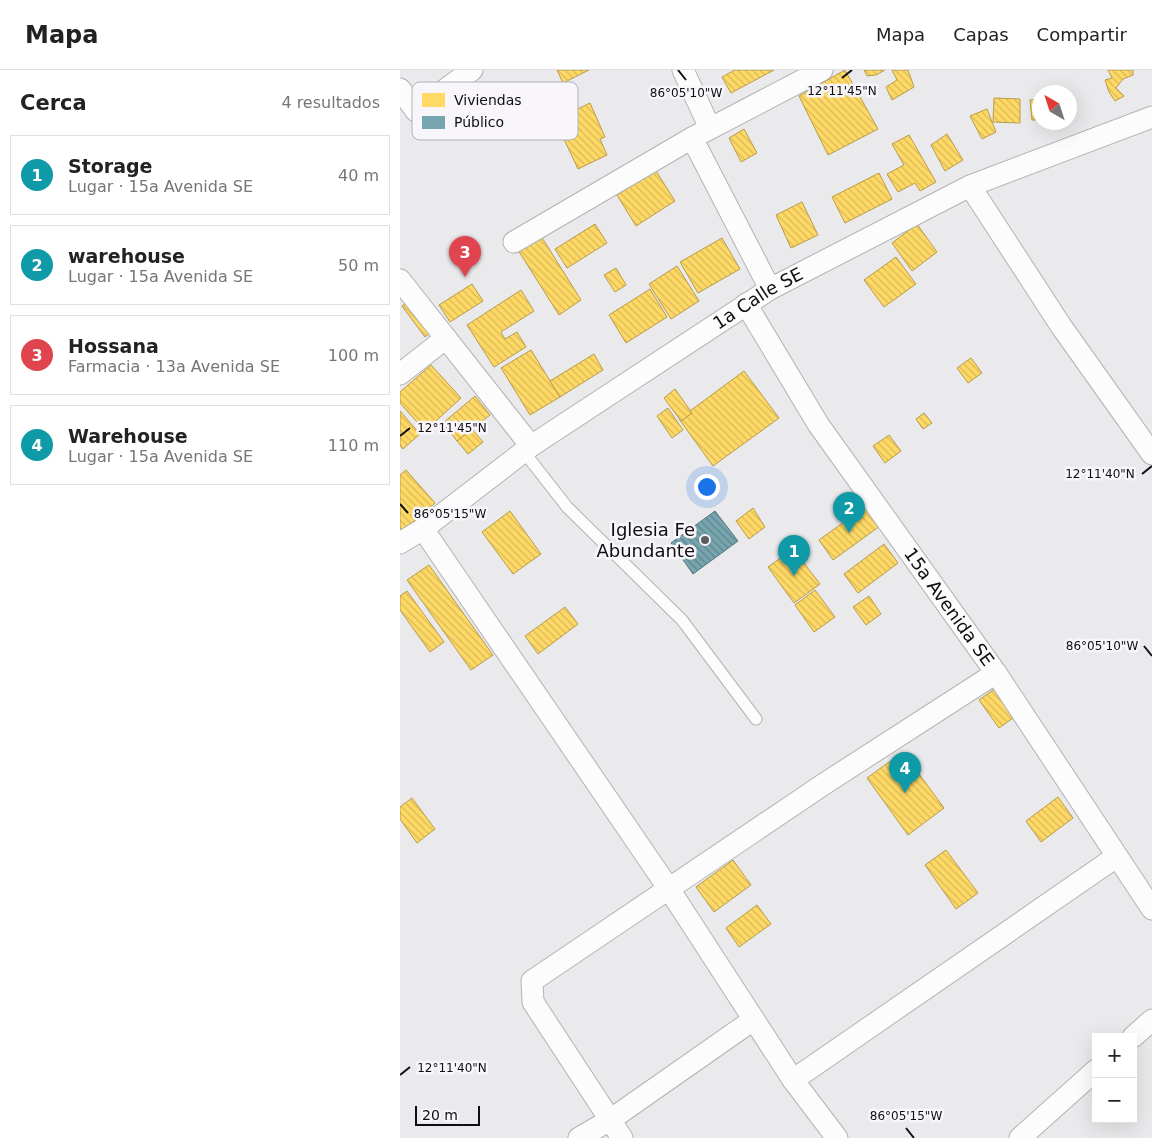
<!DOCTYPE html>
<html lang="es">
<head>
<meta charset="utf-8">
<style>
	:root { --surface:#fff; --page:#f2f2f2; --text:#222; --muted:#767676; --line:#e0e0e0; --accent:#0f766e }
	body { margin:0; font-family:"DejaVu Sans",sans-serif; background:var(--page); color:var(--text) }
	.controls { position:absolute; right:15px; bottom:15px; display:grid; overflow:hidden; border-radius:0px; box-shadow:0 5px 20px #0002 }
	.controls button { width:45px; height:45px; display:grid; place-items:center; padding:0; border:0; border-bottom:1px solid var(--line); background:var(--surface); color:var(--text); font:25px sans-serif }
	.compass { position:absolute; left:632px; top:15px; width:45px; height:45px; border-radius:50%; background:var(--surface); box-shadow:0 5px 20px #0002; rotate:321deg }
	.scale { position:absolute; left:15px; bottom:12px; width:65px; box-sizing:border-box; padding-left:5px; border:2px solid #0f0e10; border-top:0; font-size:14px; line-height:18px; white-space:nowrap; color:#0f0e10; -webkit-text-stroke:4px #f8f6fa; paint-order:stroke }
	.you { position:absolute; left:306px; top:416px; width:18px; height:18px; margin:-12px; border:4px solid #fff; border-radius:50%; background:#1a73e8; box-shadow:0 0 0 8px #1a73e833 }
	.badge { display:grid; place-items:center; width:32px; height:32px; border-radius:50%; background:var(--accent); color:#fff; font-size:16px; font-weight:700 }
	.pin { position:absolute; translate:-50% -41px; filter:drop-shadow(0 1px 2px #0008) }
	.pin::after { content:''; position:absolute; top:26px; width:18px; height:15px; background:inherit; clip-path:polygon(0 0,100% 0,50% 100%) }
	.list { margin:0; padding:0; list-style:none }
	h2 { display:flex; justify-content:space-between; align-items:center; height:65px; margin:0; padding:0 20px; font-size:21px }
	h2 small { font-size:16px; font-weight:400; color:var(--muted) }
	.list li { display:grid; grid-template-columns:32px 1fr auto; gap:15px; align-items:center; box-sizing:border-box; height:80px; margin:0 10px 10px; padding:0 10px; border:1px solid var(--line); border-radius:0px }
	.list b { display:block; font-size:19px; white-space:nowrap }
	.list p { margin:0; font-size:16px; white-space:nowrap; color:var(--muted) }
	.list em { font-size:16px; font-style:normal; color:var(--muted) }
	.map { position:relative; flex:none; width:752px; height:1068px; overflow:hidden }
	header { display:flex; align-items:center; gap:30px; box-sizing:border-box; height:70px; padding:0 25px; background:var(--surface); border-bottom:1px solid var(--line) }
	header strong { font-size:24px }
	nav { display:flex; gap:28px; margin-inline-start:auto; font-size:18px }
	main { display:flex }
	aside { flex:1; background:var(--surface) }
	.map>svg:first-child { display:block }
</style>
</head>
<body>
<header>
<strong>Mapa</strong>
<nav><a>Mapa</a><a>Capas</a><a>Compartir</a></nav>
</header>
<main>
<aside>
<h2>Cerca<small>4 resultados</small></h2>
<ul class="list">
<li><span class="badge" style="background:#0f9aa8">1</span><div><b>Storage</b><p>Lugar · 15a Avenida SE</p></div><em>40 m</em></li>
<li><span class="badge" style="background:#0f9aa8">2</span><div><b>warehouse</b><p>Lugar · 15a Avenida SE</p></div><em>50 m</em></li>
<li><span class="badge" style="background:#e0444e">3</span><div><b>Hossana</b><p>Farmacia · 13a Avenida SE</p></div><em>100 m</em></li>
<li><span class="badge" style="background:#0f9aa8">4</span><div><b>Warehouse</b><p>Lugar · 15a Avenida SE</p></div><em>110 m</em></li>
</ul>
</aside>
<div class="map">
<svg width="752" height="1068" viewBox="0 0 752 1068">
	<defs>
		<pattern id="homes-back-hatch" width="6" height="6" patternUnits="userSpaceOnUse" patternTransform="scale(1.25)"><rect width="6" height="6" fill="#ffd966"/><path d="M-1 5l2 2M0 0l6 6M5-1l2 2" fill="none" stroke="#d9b957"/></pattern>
		<pattern id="public-back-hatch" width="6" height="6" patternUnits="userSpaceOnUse" patternTransform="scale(1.25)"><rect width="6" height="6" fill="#76a5af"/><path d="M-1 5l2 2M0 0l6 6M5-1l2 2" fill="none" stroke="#5f858d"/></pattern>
	</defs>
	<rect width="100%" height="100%" fill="#eae9eb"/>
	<!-- homes -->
	<g fill="url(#homes-back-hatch)" stroke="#b79c4c">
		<path d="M157,0H189L163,13Z"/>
		<path d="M335,0H374L331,23L322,7Z"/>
		<path d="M445,0L478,59L428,85L399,26Z"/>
		<path d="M464,0H485L476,5L467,6Z"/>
		<path d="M492,0H508L514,17L492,30L486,17L497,10Z"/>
		<path d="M708,0H733V5L723,9L716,18L724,26L715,31L709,22L705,10L712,8Z"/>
		<path d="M594,28L620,29V53L593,52Z"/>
		<path d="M640,29V50H632L630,30Z"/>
		<path d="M190,33L205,67L200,69L207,85L178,99L155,50Z"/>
		<path d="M587,39L596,62L582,69L570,46Z"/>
		<path d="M344,59L357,83L341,92L329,68Z"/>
		<path d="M547,64L563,90L545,101L531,75Z"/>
		<path d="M509,65L536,112L520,121L515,113L498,122L487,104L504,95L492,74Z"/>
		<path d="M256,101L275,131L236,156L217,125Z"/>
		<path d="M479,103L492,129L445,153L432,127Z"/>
		<path d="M402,132L418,165L391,178L376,145Z"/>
		<path d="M195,154L207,173L167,198L155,179Z"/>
		<path d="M517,154L537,182L512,201L492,173Z"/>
		<path d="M141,166L181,230L159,245L118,180Z"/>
		<path d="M322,168L340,199L298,223L280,192Z"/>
		<path d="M496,187L516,214L484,237L464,210Z"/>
		<path d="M277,196L299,231L271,249L249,214Z"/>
		<path d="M216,198L226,215L215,222L204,205Z"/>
		<path d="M72,214L83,231L50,252L39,235Z"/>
		<path d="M250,219L267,247L226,273L209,245Z"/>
		<path d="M121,220L134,241L101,262L105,269L117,262L126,277L94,297L67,255Z"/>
		<path d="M8,231L31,262L25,267L2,236Z"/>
		<path d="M131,280L160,327L130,345L101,298Z"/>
		<path d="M194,284L203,300L160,327L150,311Z"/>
		<path d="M571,288L582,303L568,313L557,298Z"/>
		<path d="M31,295L61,328L25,361L0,333V322Z"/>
		<path d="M344,301L379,348L313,396L279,349Z"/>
		<path d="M275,319L292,343L281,351L264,328Z"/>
		<path d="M75,326L90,345L57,371L43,353Z"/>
		<path d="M268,338L283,360L272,368L257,346Z"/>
		<path d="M0,341L20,364L3,379L0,376Z"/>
		<path d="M524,343L532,353L523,359L516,349Z"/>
		<path d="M72,359L83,372L68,384L57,371Z"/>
		<path d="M489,365L501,381L485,393L473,376Z"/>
		<path d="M6,400L35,433L0,463V405Z"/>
		<path d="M466,436L480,456L433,490L419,470Z"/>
		<path d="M353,438L365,457L349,469L336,451Z"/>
		<path d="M110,441L141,484L113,504L82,462Z"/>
		<path d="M484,474L498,493L458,523L444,504Z"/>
		<path d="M393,479L420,514L394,533L368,497Z"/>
		<path d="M29,495L93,585L71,600L7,510Z"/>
		<path d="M415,520L435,547L414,562L395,535Z"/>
		<path d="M7,521L44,572L30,582L0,540V526Z"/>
		<path d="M469,526L481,544L466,555L453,537Z"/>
		<path d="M165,537L178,554L138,584L125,566Z"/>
		<path d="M600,615L620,643L599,658L579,630Z"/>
		<path d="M503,682L544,738L508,765L467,708Z"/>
		<path d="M658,727L673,748L641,772L626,751Z"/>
		<path d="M12,728L35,759L17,773L0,749V737Z"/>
		<path d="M546,780L578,823L556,839L525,795Z"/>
		<path d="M333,790L351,815L314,842L296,817Z"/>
		<path d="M357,835L371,854L339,877L326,858Z"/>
	</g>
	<!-- public -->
	<path fill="url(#public-back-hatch)" stroke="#57787f" d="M315,441L338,471L293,504L271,473Z"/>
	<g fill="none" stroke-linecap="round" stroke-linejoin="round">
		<!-- service casing -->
		<g stroke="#b3b2b4" stroke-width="13">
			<path id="service" d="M124,382L167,437L282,550L356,649"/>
		</g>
		<!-- minor casing -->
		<g stroke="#b3b2b4" stroke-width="23">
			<g id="minor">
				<path d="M283,0L310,58"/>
				<path d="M0,19L16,41L72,0"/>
				<path d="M292,68L370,219"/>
				<path d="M570,116L661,256L752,384"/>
				<path d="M114,172L292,68L422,0"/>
				<path d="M0,210L131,376"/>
				<path id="s1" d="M346,234L418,354L596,603L752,839"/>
				<path d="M0,304L46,268"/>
				<path d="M23,459L269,819L393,1010L437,1068"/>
				<path id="s2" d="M0,473L23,459L131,376L370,219L570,116L752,47"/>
				<path d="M733,967L752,950"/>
				<path d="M393,1010L716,787"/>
				<path d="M179,1068L210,1050L353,950"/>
				<path d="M222,1068L133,932L132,911L424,714L596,603"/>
				<path d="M620,1068L696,1000"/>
			</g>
		</g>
		<!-- service -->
		<use href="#service" stroke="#fcfcfc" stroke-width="11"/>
		<!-- minor -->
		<use href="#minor" stroke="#fcfcfc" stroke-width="21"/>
	</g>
	<!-- ticks -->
	<path fill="none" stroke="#0f0e10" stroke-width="2" d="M278,0L286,10M442,8L452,0M0,366L10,358M742,404L752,396M0,434L8,443M744,576L752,586M0,1005L10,997M506,1058L514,1068"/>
	<!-- markers -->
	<circle fill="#5c5b5d" stroke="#f8f6fa" stroke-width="2" cx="305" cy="470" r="5"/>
	<g text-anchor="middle" stroke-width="5" stroke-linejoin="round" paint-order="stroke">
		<!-- street labels -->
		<g font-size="18" fill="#0f0e10" stroke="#f8f6fa">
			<text dy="6" stroke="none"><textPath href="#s2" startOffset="434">1a Calle SE</textPath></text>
			<text dy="6" stroke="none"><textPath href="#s1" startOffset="365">15a Avenida SE</textPath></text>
		</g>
		<!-- poi labels -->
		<g font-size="18" fill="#0f0e10" stroke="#f8f6fa" text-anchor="end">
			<text x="295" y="466">Iglesia Fe<tspan x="295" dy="21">Abundante</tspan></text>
		</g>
	</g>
	<!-- legend -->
	<rect x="12" y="12" width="166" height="58" rx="8" fill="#f8f6fa" stroke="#b2b0b4" stroke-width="1"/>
	<rect x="22" y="23" width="23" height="14" fill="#ffd966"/>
	<rect x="22" y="46" width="23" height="13" fill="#76a5af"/>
	<g font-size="14" fill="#0f0e10">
		<text x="54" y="35">Viviendas</text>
		<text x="54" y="57">Público</text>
	</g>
	<g font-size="12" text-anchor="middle" fill="#0f0e10" stroke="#f8f6fa" stroke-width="5" stroke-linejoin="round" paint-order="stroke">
		<text x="442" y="25">12°11'45"N</text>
		<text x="286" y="27">86°05'10"W</text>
		<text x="52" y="362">12°11'45"N</text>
		<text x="700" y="408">12°11'40"N</text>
		<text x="50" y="448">86°05'15"W</text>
		<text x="702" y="580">86°05'10"W</text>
		<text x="52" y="1002">12°11'40"N</text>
		<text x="506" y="1050">86°05'15"W</text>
	</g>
</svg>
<div class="controls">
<button>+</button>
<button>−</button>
</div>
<svg class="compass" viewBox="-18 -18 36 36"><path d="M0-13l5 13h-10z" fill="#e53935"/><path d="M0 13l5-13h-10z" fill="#767676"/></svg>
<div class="scale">20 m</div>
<div class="you"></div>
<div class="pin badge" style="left:394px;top:506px;background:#0f9aa8">1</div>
<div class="pin badge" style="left:449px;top:463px;background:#0f9aa8">2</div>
<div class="pin badge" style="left:65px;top:207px;background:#e0444e">3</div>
<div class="pin badge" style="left:505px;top:723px;background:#0f9aa8">4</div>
</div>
</main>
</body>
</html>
